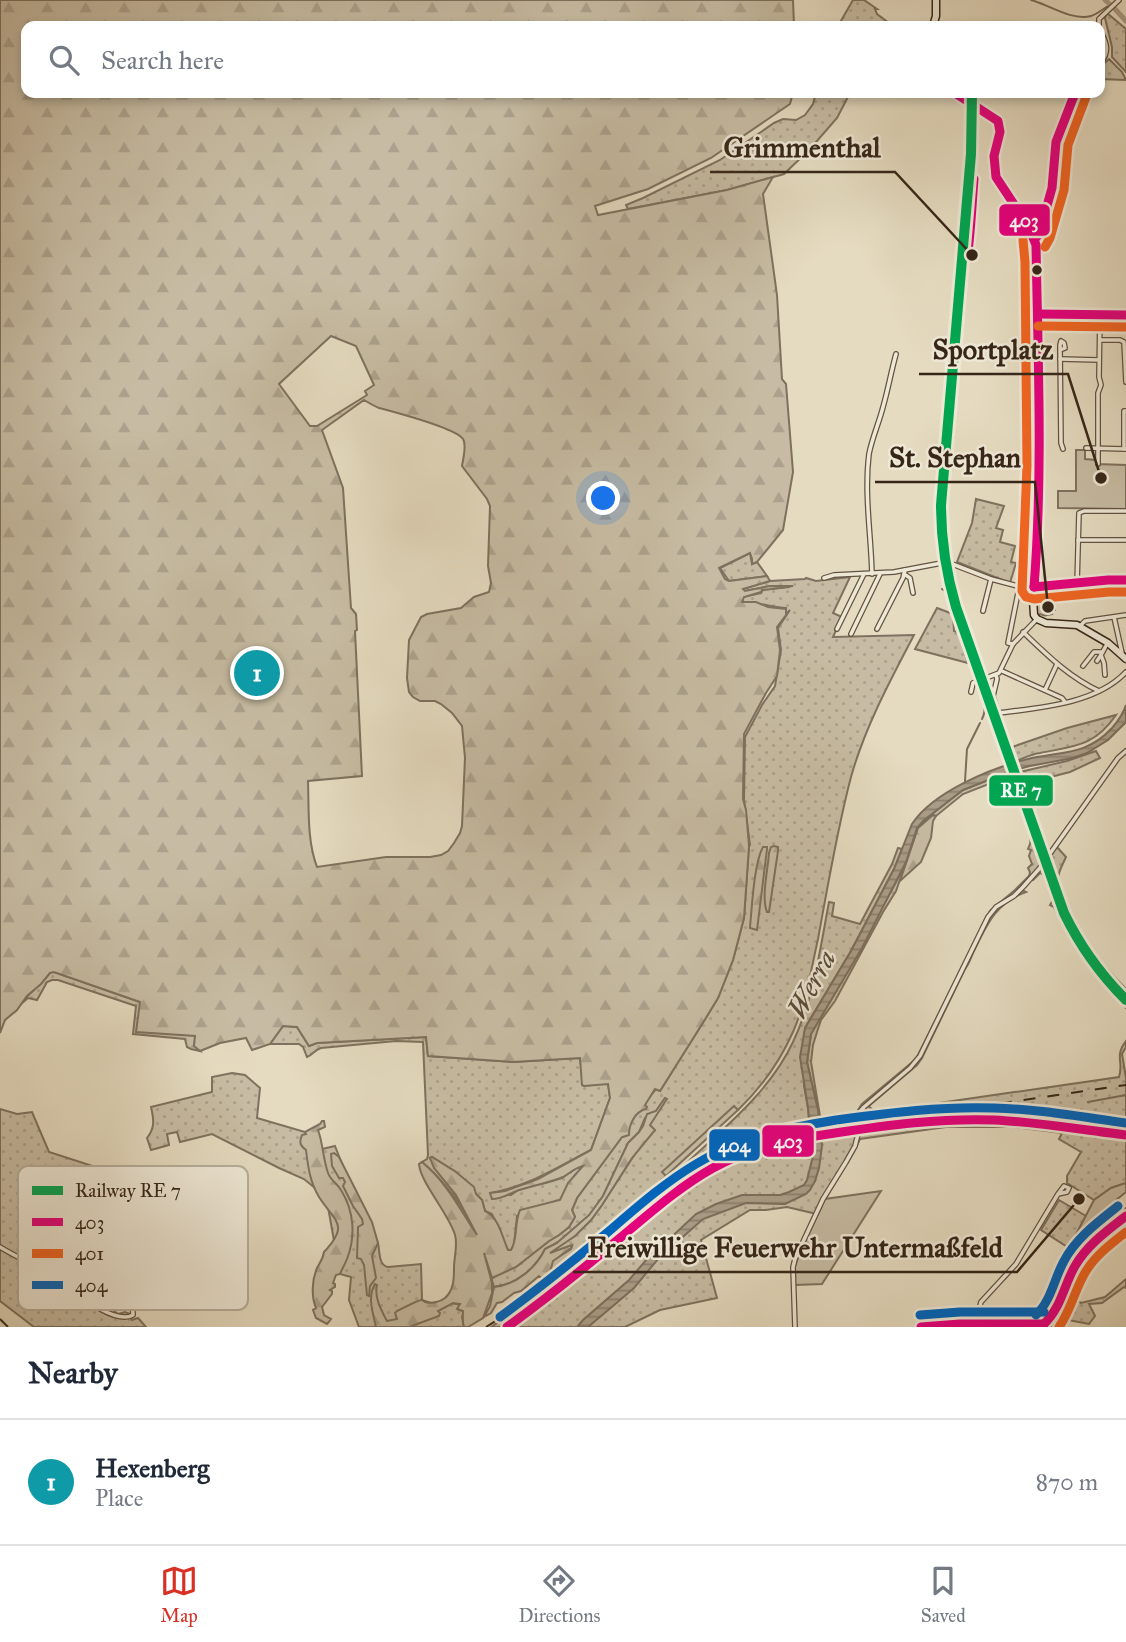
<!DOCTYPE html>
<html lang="en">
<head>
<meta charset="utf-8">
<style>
	:root { --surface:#fff; --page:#f6f6f7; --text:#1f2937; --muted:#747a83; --line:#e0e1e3; --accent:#d93025 }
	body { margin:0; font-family:"IM FELL Great Primer",serif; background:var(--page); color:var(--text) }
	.you { position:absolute; left:604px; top:499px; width:24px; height:24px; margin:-18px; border:5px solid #fff; border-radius:50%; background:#1a73e8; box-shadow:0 0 0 10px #1a73e833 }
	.badge { display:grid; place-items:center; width:46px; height:46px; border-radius:50%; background:var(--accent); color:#fff; font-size:23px; font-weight:700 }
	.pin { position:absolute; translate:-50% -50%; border:4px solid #fff; box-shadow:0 2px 7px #0006 }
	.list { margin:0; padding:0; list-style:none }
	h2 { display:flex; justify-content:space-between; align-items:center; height:91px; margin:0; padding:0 28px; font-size:30px }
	h2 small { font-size:23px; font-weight:400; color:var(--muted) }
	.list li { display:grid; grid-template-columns:46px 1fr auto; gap:21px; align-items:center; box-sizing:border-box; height:126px; padding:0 28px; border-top:2px solid var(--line) }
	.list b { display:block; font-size:26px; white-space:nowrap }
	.list p { margin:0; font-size:23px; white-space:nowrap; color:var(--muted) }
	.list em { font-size:23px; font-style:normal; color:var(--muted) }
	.icon { flex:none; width:38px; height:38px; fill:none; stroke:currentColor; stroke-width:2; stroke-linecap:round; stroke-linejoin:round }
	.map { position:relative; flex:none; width:1126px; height:1327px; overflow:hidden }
	.search { position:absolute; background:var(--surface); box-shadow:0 4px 10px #0003; left:21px; right:21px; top:21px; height:77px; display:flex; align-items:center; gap:18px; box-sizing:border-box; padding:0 24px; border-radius:14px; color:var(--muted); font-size:26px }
	.sheet { height:217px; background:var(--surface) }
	nav { display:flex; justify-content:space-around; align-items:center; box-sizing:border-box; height:98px; border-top:2px solid var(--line); background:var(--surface); font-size:19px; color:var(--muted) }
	nav a { display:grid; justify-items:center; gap:4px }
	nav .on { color:var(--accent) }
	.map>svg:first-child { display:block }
</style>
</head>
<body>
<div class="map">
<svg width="1126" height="1327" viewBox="0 0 1126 1327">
	<defs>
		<pattern id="grass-dots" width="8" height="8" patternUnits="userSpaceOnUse" patternTransform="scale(1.75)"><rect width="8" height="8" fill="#c7bca3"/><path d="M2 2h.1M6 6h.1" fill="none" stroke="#aca18c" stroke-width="1.8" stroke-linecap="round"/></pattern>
		<pattern id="forest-firs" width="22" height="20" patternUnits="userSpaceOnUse" patternTransform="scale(1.75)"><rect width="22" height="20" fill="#c7bca3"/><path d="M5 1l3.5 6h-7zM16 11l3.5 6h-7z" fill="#aca18c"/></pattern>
		<pattern id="cemetery-stones" width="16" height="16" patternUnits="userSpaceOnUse" patternTransform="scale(1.75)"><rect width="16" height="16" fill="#c7bca3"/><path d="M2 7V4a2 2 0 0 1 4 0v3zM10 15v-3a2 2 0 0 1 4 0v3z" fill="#aca18c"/></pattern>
		<pattern id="water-rules" width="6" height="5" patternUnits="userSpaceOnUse" patternTransform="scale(1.75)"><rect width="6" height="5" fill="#aa9d87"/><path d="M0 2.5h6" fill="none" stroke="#8b806d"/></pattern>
	</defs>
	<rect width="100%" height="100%" fill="#e5dbc0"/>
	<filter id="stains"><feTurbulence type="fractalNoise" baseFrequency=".00286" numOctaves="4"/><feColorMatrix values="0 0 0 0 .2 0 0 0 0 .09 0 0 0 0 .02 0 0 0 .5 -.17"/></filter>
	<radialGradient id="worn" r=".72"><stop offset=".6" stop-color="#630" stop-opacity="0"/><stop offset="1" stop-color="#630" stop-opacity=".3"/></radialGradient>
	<!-- grass -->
	<g fill="url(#grass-dots)" stroke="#7e715e" stroke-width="2">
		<path d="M853,0H864L877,9H875L877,14L893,26H838Z"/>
		<path d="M1107,13L1126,29V72L1112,57V47L1105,18Z"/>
		<path d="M1109,59L1122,72L1126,80L1100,79V67Z"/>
		<path d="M816,93H850L837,118L810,149L784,174L727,190L628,209L626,205L643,198L720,160L774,123L783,119L796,120L805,115L813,104Z"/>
		<path d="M976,499L1004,506L996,528L1003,530L1000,542L1015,546L1011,562L1016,563L1010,583L957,562L972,523Z"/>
		<path d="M750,553L752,564L757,562L767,576L729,581L720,568Z"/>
		<path d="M850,577L833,613L842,617L833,637L914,635C890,681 865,727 851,777C837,830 828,885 818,939C811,970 806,1002 793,1032C780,1061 761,1088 738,1110L734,1107C710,1128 687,1151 663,1172L666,1176L604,1232L542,1284L541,1282L548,1276L552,1261L571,1249L572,1246L549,1254L551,1251L575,1236L591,1220L602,1205L640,1146L649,1126L665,1098L656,1111L645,1118L639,1132L628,1143L603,1196L589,1216L557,1243L545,1249C536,1268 516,1285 494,1287C489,1271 486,1253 479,1238C465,1210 446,1182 422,1162L427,1159L428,1155L423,1042L396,1041L321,1048C314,1050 313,1055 307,1057L303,1047L299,1044H270L283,1026L297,1027L309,1046L317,1043L426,1037L428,1056L513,1062L580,1058L584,1086L608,1083L610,1098L591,1150C558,1167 527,1187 490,1193L511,1195L518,1190L562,1178L576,1168L585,1166L575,1175L560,1200L542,1205L517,1216L514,1245L511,1250H508L506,1246L492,1214L485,1211L482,1200L456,1172L432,1157L430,1158C448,1184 468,1211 480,1240C486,1252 489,1265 493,1277L516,1267L549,1241L559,1235L569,1227L575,1217L572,1210L577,1198L622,1137L626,1136L628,1129L636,1114L642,1110L647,1100L656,1089L660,1091L704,1021L718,998L733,960L744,918L749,846L750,845L744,800L745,737L762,705L775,686L781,650L778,628L790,610L786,614V608C771,607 758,602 743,603V597L761,593L763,590L793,586H771L745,591L743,589L770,581L805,579L806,578L816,581Z"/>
		<path d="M937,608L953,614L954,631L958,632L968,663L915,649Z"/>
		<path d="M1116,715C1094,747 1074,746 1040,753C1031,754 1022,759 1013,762L1009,749L1015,746L1067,728Z"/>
		<path d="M1096,751L1100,758L1070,772L1023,784L1018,774L1020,772L1067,761Z"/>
		<path d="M1011,771L1043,861L1022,890L1026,892C997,902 987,924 975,949C971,956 970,963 965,969L922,1058L917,1065L870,1105L869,1107L877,1112L1119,1077C1124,1062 1114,1056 1126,1041V1047L1122,1054L1126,1078V1133L1065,1130L1126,1139V1183L1111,1188L1094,1200L1067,1183V1176L1081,1152L1059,1139L1062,1133L1013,1127H946L860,1139C848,1165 831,1188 817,1214L787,1207L766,1210H750L701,1240L717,1298L660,1310L625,1327H491L509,1315L510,1321L521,1313L515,1315L511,1313C555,1285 594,1251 635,1218C664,1194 693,1169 727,1154C754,1142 782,1137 811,1133L812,1139L821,1137L820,1132L937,1114L1003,1105L1002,1102L825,1127L826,1122L855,1118L858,1110L862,1104L916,1059L990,911L1015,890L1029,876L1030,872L1028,868L1032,864L1029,856L1031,850L1028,849L1030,844L1031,837L1009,776L963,794L936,816L933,815L918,828L896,891L883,912L835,1001L821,1020L817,1032L813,1045L811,1062L822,1128H820L818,1110L807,1062L811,1034L895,884L906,862L917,828L923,821L963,790Z"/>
		<path d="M1056,846L1066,857C1063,864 1059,870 1058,878C1058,885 1062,892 1064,899C1077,934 1100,963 1126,989V1008C1093,978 1074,947 1054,907L1050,905L1053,900L1043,874L1040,873L1033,880L1032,879Z"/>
		<path d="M898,848L902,849L894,869L851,951L805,1028L804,1086L808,1108L810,1129C789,1133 767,1135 747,1143C671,1172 616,1235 551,1282C599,1242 646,1200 692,1158C730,1123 771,1089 793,1042C814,998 820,949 829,902L834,903L832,916L860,924L892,864Z"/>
		<path d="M50,972H54L140,1002L196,1036L194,1045L200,1051L191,1049L187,1047L185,1039L133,1034L136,1006L58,980H52L47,982L37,1000L28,998L21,1004C29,992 42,984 50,972Z"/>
		<path d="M232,1073L245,1075L260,1088L257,1118L305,1132L315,1188L304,1179L279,1168L212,1134L180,1142L177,1132L167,1134L169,1145L151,1150L147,1138C155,1128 154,1120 151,1107L212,1092V1077Z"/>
		<path d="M0,1109L17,1114L32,1112L49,1152L142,1182L131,1262L115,1263L109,1307L118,1314L125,1312L130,1314L132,1320L138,1318L146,1327H34L0,1301Z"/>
		<path d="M335,1146L363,1218V1227L358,1257L378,1243C380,1251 378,1265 388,1267L421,1264L422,1300L431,1303L438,1302V1311L452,1303L461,1305L459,1310L464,1311L462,1317L464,1327H359L349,1300L351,1277L340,1274L328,1207L322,1149Z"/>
		<path d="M1059,1200L1086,1216L1069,1248L1041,1230Z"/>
		<path d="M1113,1202L1120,1212L1126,1208V1224L1107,1240L1103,1237L1093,1246L1088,1239L1096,1219Z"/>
		<path d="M1126,1279V1288L1124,1287L1102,1303L1089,1304L1095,1316L1089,1324L1068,1320L1076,1299L1081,1303L1105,1297Z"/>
	</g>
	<!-- forest -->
	<g fill="url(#forest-firs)" stroke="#7e715e" stroke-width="2" fill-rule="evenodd">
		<path d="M0,0H793L794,26H26V93H793L790,104L711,158L648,189L595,206L598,215L727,190L773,177L763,194L777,295L782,379L786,384L793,472L783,530L757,562L752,564V559L750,553L719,568L725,579L729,581L767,576L770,581L743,589L745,591L770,586L790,587L762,590L761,592L744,597L742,602H756L768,607L786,609V615L777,627L780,650L777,676L766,693L744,734L743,799L746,810L749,846L744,918L733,960L718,998L704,1021L660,1091L655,1089L645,1105L647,1107L646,1109C634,1112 629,1125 629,1135L622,1137L577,1198L572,1210L575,1217L569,1227L559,1235L549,1241L516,1267L492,1278L484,1253L492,1283V1293L483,1318L468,1327H464C462,1321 463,1317 463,1311L457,1309L460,1304L453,1303L438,1311L440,1313L439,1316L409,1327H376C373,1313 367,1297 375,1284L377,1285C374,1297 381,1310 387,1321L397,1319L395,1313L397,1311C399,1310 419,1300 421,1300C422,1300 424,1301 425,1302C432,1304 440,1302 445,1298C454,1290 454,1278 454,1268C454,1257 458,1245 455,1235C449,1214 420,1182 419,1164L422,1162C449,1185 458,1207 477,1235L456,1195L434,1168L430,1158L432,1157L456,1172L474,1187L476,1194L482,1200L485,1211C499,1217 502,1237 508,1250H511C518,1239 514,1223 520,1210L560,1200L568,1183L583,1166C575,1168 570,1173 563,1177C550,1183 533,1185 519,1190C510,1193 503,1199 492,1199L490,1193L505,1191L538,1179L591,1150L610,1098L608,1084L584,1086L582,1085L580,1058L513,1062L428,1056L426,1037L317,1043L309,1046L297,1027L283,1026L270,1044L252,1050L246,1038L220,1043L200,1051L194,1046L195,1036L136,1032L140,1002L54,972L50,973L41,984L27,996L17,1010L5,1020L0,1033ZM331,336L356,346L374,385L365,391L367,395L317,426H310L279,384ZM364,400C369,403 374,406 379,408C394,412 455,428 463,439C467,445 463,459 462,466L487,499L490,506L488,566L491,583L489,592L474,597L461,608L427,614L421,617L409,640L407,678L409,692L413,697L420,701H435L441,704L452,713L462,726L465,758L462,826L460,833L454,843L448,851L441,855L430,857H386L317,867C307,841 309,809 308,781L362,776L355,631L357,630L356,614L351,608L343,488L322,430Z"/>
		<path d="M933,815L936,816L933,821L931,838L921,862L900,881L918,828Z"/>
		<path d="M774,846L778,847V851L769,912H767C761,898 768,869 769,853L771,847Z"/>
		<path d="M763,847H767V849L757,930L750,928V927C752,907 754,863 763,847Z"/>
		<path d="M665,1098L667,1099L650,1125L655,1130L632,1158L602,1205L591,1220L575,1236L550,1253L572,1245L571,1248L553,1261C550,1270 552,1274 543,1279L539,1276L521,1291L514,1293L502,1302L497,1303L491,1313L484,1317L490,1306L494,1287C516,1285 536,1268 545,1249L557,1243L589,1215L603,1196L628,1143L639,1132L643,1126L647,1114L656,1111Z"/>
		<path d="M734,1106L738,1110L666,1176L662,1172Z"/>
		<path d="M322,1121H324L325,1127L318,1130C323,1143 323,1159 328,1173C331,1181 337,1183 341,1190C354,1211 356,1236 347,1259C345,1264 342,1269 340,1274L336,1275L333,1283L335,1284V1287L330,1290L332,1291V1294L322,1307L324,1315L331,1319L327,1324L316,1318L313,1310L316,1308C311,1296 312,1280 317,1268C320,1262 323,1259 324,1252C350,1224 335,1222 319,1197C310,1182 308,1167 306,1150C300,1146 299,1142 302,1135L306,1134L305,1132L320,1124Z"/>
		<path d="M334,1153L339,1157L372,1222L378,1243L372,1256L376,1278L370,1286L369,1296L367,1295L364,1265L361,1259L357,1258L358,1227L363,1224L362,1219L353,1206L343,1186L345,1182L343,1178H339L332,1166L331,1154Z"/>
		<path d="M1126,1183V1192C1107,1207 1096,1216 1088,1239L1093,1245L1103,1237L1107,1240L1090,1258L1076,1287V1299L1065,1327H1050L1051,1322L1047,1313L1059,1270L1069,1248L1094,1200L1111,1188Z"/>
	</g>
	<!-- cemetery -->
	<path fill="url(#cemetery-stones)" stroke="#7e715e" stroke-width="2" d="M1051,588L1052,594L1058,600L1054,601L1055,610H1051L1050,602H1046V612H1051L1052,614C1048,615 1045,617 1040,614L1038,617C1034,609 1034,596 1039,589Z"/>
	<!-- park -->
	<g fill="#c7bca3" stroke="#7e715e" stroke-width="2">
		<path d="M1076,450H1085V459L1096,460V464L1126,465V509L1058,508V491H1076Z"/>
		<path d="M881,1191L822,1284L795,1285V1267L799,1254L825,1199Z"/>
	</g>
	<!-- water -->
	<path fill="url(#water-rules)" stroke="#7c6d5b" stroke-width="2" d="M1126,705V722L1108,740L1087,753L1073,758L1030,766L1011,771L963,790L923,821L917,828L906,862L862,948L811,1034L807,1062L818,1110L822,1146L819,1168L815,1181L810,1190L806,1194L785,1204L746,1203L703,1219L658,1259L634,1288L620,1300L588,1327H577L583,1320L629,1280L653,1252L664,1244L696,1214L716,1204L742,1195H780L789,1192L804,1185L807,1180L813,1156L808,1108L800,1057L805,1028L851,951L894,869L912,824C933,792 991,768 1028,759C1062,751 1086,756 1112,728C1118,721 1123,714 1126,705Z"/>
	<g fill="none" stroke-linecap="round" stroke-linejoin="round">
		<!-- stream -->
		<g stroke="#7c6d5b" stroke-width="2">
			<path d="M1031,0C1050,5 1071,21 1091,16C1096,15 1106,7 1111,4"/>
			<path d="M942,589L948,592L977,679"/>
			<path d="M978,684C983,697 988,707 982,719"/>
			<path d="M965,781L967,749L980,723"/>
			<path d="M1126,1076V1072"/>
			<path d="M1088,1102L1126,1095"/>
			<path d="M994,1114L1018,1110"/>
			<path d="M986,1126H994"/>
		</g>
		<!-- river -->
		<path stroke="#aa9d87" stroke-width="5" d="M1105,0L1115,9L1126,21"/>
		<!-- street casing -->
		<g stroke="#625342" stroke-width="6">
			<g id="street">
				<path d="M1099,26V19L1119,0"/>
				<path d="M1100,29C1106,43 1111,50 1100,64"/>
				<path d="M1035,239L1039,234L1052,188L1056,142L1075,93"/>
				<path d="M1038,314L1126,315"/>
				<path d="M1100,340H1120L1124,342L1126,382"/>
				<path d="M1060,350L1065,348L1064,343L1061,341L1060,345L1061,443L1063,449"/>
				<path d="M1060,359L1099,360"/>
				<path d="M1086,448L1126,449"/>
				<path d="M1124,449V411H1126"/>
				<path d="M1098,464V393L1101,385L1099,377L1100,315"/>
				<path d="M1078,540H1126"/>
				<path d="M872,574C871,534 864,494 869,454C872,438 879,423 883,407C888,390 891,372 896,354"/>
				<path d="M904,574L910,578L913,593"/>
				<path d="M824,578L834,575L894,572L947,562L991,579L1033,590"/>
				<path d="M1077,584L1079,513L1084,511H1126"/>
				<path d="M1034,587L1108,580H1126"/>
				<path d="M983,611L991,579"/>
				<path d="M1114,617L1122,653"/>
				<path d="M1080,626L1085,621L1126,615"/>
				<path d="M837,629L864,574"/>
				<path d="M877,629L903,578L905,570"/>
				<path d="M1023,632C1047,655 1069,677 1099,691"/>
				<path d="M851,634L880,574"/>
				<path d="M1013,644L1008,643L1019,588"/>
				<path d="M1097,661L1101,655"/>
				<path d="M1083,666L1094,652H1102"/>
				<path d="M1002,671L1062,698L1065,702"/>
				<path d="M996,675L997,679L993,696L998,713C1039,708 1096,704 1126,672"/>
				<path d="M1105,675L1104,663L1101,655L1107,644"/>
				<path d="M1045,690L1057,664"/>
				<path d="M971,692L973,683L999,673L1013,644L1037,619"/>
				<path d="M0,1247C16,1257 33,1264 49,1273C67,1284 112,1327 133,1315L130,1263L140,1175"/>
				<path d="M795,1327L793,1267L795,1259L823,1199L846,1162L855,1146L858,1134V1114L864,1107L910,1068L920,1056L988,917L996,907L1014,896L1023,887L1039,869L1118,758L1126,751"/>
				<path d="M921,1327L960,1324H1044"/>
				<path d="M977,1327L979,1309L981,1302L1016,1264L1058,1194L1067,1192L1069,1188L1064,1186L1058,1194"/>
				<path d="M1042,1327L1052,1316L1064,1288L1082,1257L1096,1240L1126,1216"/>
			</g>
		</g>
		<!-- secondary casing -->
		<g stroke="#362618" stroke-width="9">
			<g id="secondary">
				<path d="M933,26L936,16V0"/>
				<path d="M955,93L970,104L994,117L998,121L1000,132L994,156L996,177L1029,227L1036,245L1040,453L1037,555L1033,600L1034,615L1037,619L1046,623L1077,625L1108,643L1126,659"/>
				<path d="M861,1129C904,1123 947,1119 991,1120C1036,1121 1081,1130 1126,1135"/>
				<path d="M507,1327C550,1295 592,1261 633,1227C667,1201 699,1171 739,1155C776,1140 816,1136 855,1130"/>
			</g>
		</g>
		<!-- street -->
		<use href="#street" stroke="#eee8d6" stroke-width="3.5"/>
		<!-- secondary -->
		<use href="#secondary" stroke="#eee8d6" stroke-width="6"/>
		<!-- rail -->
		<g stroke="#362618" stroke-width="2" stroke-dasharray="12 12" stroke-linecap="butt">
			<path d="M0,1319L8,1327"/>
			<path d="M486,1327C515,1309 544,1290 571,1269C618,1231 668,1182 722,1155C741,1146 762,1140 783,1135L1126,1085"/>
		</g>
		<!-- secondary-bridge casing -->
		<g stroke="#362618" stroke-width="9" stroke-linecap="butt">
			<path id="secondary-bridge" d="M855,1130L861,1129"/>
		</g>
		<!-- secondary-bridge -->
		<use href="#secondary-bridge" stroke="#eee8d6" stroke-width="6"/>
		<!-- bus-1 casing -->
		<g stroke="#eee8d6" stroke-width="14">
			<g id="bus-1">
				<path d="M955,93L998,121L1000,132L994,156L996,177L1029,227L1036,245C1038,359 1043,473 1034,587"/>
				<path d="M1035,239L1039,234L1052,188L1056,142L1075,93"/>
				<path d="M968,252C971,228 972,204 974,179"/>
				<path d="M1038,314L1126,315"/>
				<path d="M1034,587L1108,580H1126"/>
				<path d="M1044,1324C1061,1308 1064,1285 1075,1266C1087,1245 1108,1230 1126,1216"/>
				<path d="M507,1327C546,1299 583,1269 620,1238C650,1213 679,1187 713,1168C751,1147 793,1139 835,1133C888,1125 941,1118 994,1120C1038,1122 1082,1130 1126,1135"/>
				<path d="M921,1327L960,1324H1044"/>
			</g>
		</g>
		<!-- bus-2 casing -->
		<g stroke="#eee8d6" stroke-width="14">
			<g id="bus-2">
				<path d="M1023,240L1025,262L1027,465L1022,591L1026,597L1034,599L1109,592H1126"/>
				<path d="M1045,247L1050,238L1064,190L1068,145L1086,97"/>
				<path d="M1038,326L1126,327"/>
				<path d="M1059,1327C1071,1310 1075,1289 1086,1271C1096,1255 1112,1243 1126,1232"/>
			</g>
		</g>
		<!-- bus-3 casing -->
		<g stroke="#eee8d6" stroke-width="14">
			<g id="bus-3">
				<path d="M920,1315L960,1312H1044"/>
				<path d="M1036,1315C1051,1301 1054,1279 1064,1261C1076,1238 1098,1222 1118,1206"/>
				<path d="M500,1317C537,1290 573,1261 608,1232C636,1208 664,1183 696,1164C739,1137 787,1128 836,1120C889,1113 941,1106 994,1108C1039,1109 1082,1117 1126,1123"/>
			</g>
		</g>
		<!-- bus-1 -->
		<use href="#bus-1" stroke="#e5007d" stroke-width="9"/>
		<!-- bus-2 -->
		<use href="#bus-2" stroke="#f26522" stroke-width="9"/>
		<!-- bus-3 -->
		<use href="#bus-3" stroke="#0065bd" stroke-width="9"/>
		<!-- rail-1 casing -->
		<g stroke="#eee8d6" stroke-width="16">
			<path id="rail-1" d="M972,93L971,154L941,505C941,540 946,573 956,607L1064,913C1080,946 1100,974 1126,1000"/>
		</g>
		<!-- rail-1 -->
		<use href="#rail-1" stroke="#00a651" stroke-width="10"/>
	</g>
	<!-- markers -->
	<circle fill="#362618" stroke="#eee8d6" stroke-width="2.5" cx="1037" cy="270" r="6"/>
	<g text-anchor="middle" stroke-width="5" stroke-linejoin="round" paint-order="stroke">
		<!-- water labels -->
		<g font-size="28" font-style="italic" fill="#594a39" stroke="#eee8d6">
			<text transform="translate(811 984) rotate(-63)" y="10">Werra</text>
		</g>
	</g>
	<!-- legend -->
	<rect x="18" y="1166" width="230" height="144" rx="10" fill="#eee8d6" stroke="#b7ae9d" stroke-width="2"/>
	<rect x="32" y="1186" width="31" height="9" fill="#00a651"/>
	<rect x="32" y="1218" width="31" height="8" fill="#e5007d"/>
	<rect x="32" y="1249" width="31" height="9" fill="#f26522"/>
	<rect x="32" y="1281" width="31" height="8" fill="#0065bd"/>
	<g font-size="19" fill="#362618">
		<text x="75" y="1197">Railway RE 7</text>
		<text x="75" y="1229">403</text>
		<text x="75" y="1260">401</text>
		<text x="75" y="1292">404</text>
	</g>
	<!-- callouts -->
	<path fill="none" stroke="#362618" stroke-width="2.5" d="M972 255L895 172H710M1101 478L1068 374H919M1048 607L1035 482H875M1079 1199L1017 1272H573"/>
	<g fill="#362618" stroke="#eee8d6" stroke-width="2.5">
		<circle cx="972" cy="255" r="7"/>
		<circle cx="1101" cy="478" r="7"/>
		<circle cx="1048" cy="607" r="7"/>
		<circle cx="1079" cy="1199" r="7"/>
	</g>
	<g font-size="28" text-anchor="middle" font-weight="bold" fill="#362618" stroke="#eee8d6" stroke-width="5" stroke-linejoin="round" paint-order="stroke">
		<text x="802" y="157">Grimmenthal</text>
		<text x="993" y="359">Sportplatz</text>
		<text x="955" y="467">St. Stephan</text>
		<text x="795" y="1257">Freiwillige Feuerwehr Untermaßfeld</text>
	</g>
	<g stroke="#eee8d6" stroke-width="2.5">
		<rect x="998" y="203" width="53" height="34" rx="7" fill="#e5007d"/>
		<rect x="988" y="774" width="66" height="33" rx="7" fill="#00a651"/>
		<rect x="761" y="1124" width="54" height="34" rx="7" fill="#e5007d"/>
		<rect x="708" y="1128" width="53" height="34" rx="7" fill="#0065bd"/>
	</g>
	<g font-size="19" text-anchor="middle" font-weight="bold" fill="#fff">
		<text x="1024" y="227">403</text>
		<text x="1021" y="797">RE 7</text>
		<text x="788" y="1148">403</text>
		<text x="734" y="1152">404</text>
	</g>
	<rect width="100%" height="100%" filter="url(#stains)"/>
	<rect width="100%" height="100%" fill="url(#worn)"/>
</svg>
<div class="you"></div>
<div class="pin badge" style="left:257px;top:673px;background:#0f9aa8">1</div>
<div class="search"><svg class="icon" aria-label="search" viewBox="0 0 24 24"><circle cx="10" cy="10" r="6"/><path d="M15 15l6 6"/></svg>Search here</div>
</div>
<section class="sheet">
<h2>Nearby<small></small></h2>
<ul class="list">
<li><span class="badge" style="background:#0f9aa8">1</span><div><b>Hexenberg</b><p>Place</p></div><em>870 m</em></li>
</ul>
</section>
<nav>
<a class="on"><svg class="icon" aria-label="map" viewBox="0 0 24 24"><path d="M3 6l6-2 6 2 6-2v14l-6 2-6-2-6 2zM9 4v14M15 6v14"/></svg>Map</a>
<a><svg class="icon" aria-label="directions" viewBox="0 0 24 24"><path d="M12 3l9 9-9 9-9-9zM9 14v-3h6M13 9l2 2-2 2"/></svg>Directions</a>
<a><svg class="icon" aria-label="saved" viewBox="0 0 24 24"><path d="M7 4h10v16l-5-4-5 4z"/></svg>Saved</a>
</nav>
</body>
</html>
